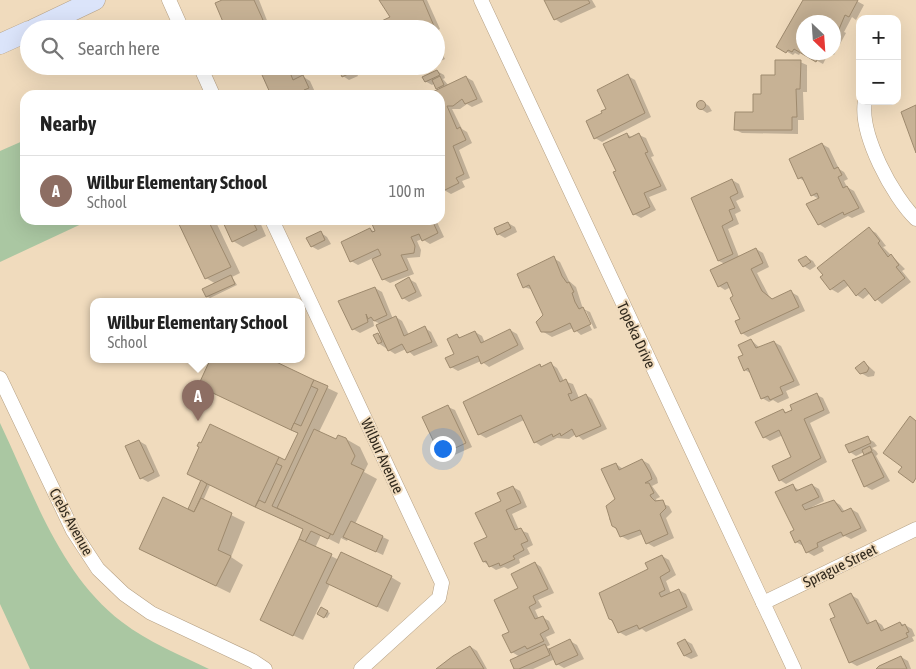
<!DOCTYPE html>
<html lang="en">
<head>
<meta charset="utf-8">
<style>
	:root { --surface:#fff; --page:#f6f6f6; --text:#222; --muted:#767676; --line:#e0e0e0; --accent:#db2777 }
	body { margin:0; font-family:"Asap Condensed",sans-serif; background:var(--page); color:var(--text) }
	.controls { position:absolute; right:15px; top:15px; display:grid; overflow:hidden; border-radius:10px; box-shadow:0 5px 20px #0002 }
	.controls button { width:45px; height:45px; display:grid; place-items:center; padding:0; border:0; border-bottom:1px solid var(--line); background:var(--surface); color:var(--text); font:25px sans-serif }
	.compass { position:absolute; left:796px; top:15px; width:45px; height:45px; border-radius:50%; background:var(--surface); box-shadow:0 5px 20px #0002; rotate:155deg }
	.you { position:absolute; left:442px; top:448px; width:18px; height:18px; margin:-12px; border:4px solid #fff; border-radius:50%; background:#1a73e8; box-shadow:0 0 0 8px #1a73e833 }
	.badge { display:grid; place-items:center; width:32px; height:32px; border-radius:50%; background:var(--accent); color:#fff; font-size:16px; font-weight:700 }
	.pin { position:absolute; translate:-50% -41px; filter:drop-shadow(0 1px 2px #0008) }
	.pin::after { content:''; position:absolute; top:26px; width:18px; height:15px; background:inherit; clip-path:polygon(0 0,100% 0,50% 100%) }
	.popup { position:absolute; left:90px; top:298px; width:215px; height:65px; box-sizing:border-box; display:grid; place-content:center; border-radius:10px; background:var(--surface); filter:drop-shadow(0 1px 4px #0005); font-size:16px; white-space:nowrap; color:var(--muted) }
	.popup b { font-size:19px; color:var(--text) }
	.popup::after { content:''; position:absolute; left:50%; top:100%; margin-left:-10px; border:10px solid transparent; border-top-color:var(--surface) }
	.list { margin:0; padding:0; list-style:none }
	h2 { display:flex; justify-content:space-between; align-items:center; height:65px; margin:0; padding:0 20px; font-size:21px }
	h2 small { font-size:16px; font-weight:400; color:var(--muted) }
	.list li { display:grid; grid-template-columns:32px 1fr auto; gap:15px; align-items:center; box-sizing:border-box; height:70px; padding:0 20px; border-top:1px solid var(--line) }
	.list b { display:block; font-size:19px; white-space:nowrap }
	.list p { margin:0; font-size:16px; white-space:nowrap; color:var(--muted) }
	.list em { font-size:16px; font-style:normal; color:var(--muted) }
	.icon { flex:none; width:28px; height:28px; fill:none; stroke:currentColor; stroke-width:2; stroke-linecap:round; stroke-linejoin:round }
	.map { position:relative; flex:none; width:916px; height:669px; overflow:hidden }
	.search { position:absolute; background:var(--surface); box-shadow:0 5px 20px #0002; left:20px; top:20px; width:425px; height:55px; display:flex; align-items:center; gap:12px; box-sizing:border-box; padding:0 18px; border-radius:28px; color:var(--muted); font-size:19px }
	.panel { position:absolute; background:var(--surface); box-shadow:0 5px 20px #0002; left:20px; top:90px; width:425px; height:135px; border-radius:15px }
	.map>svg:first-child { display:block }
</style>
</head>
<body>
<div class="map">
<svg width="916" height="669" viewBox="0 0 916 669">
	<rect width="100%" height="100%" fill="#f0dbbd"/>
	<!-- green -->
	<g fill="#aac7a2">
		<path d="M25,140V220H90L0,262V151Z"/>
		<path d="M0,423C33,492 59,574 122,622C148,642 180,655 209,669H30L0,604Z"/>
	</g>
	<!-- shadow -->
	<g fill="#0003">
		<path d="M225,0H259L268,23L255,29H228Z"/>
		<path d="M381,0H427L440,29L436,31V29H371L392,18Z"/>
		<path d="M546,0H592L596,7L561,23L555,19Z"/>
		<path d="M804,0H855L864,5L856,20L852,17L844,32L846,33L834,55L830,52H834V22H804V52H829L823,64L801,52L799,55L795,53L793,55L777,46Z"/>
		<path d="M436,43L445,59L436,63Z"/>
		<path d="M800,62L807,65V92H803L804,120H798V134L742,133L736,130L754,113L762,96L776,76Z"/>
		<path d="M259,66H314L315,70L302,76L310,81L315,92L311,94L313,95H272Z"/>
		<path d="M338,66H391V67L378,73L370,67L361,71L354,67L358,76L349,80L343,76Z"/>
		<path d="M437,71L444,75L445,78L443,79L449,86L466,77L473,81L483,102L472,107L467,104L460,109H452L462,129L467,132L472,143L459,150L470,178L462,181L465,187L451,194L444,190L440,181V95H429L440,90L435,83L432,85L425,81Z"/>
		<path d="M628,76L635,80L651,117L602,142L595,138L603,114Z"/>
		<path d="M703,102L709,106L712,111L707,113L701,109L698,104Z"/>
		<path d="M627,134L633,138L639,135L646,138L654,156L651,157L667,190L649,197L656,210L641,218L634,214L617,171Z"/>
		<path d="M822,144L829,148L839,169L844,172L848,179L844,181L847,187L854,191L865,212L852,218L848,216L825,228L819,224V199L812,195L806,182L799,178Z"/>
		<path d="M732,180L739,184L744,197L736,201L741,211L735,214L739,224L728,229L739,257L756,249L763,253L769,267L757,273L769,296L773,300L791,292L798,296L805,311L748,337L742,333L741,319L731,287L725,290L719,286L725,264L719,261L703,227Z"/>
		<path d="M179,220H215L240,273L232,277L237,285L210,298L207,296L216,284L206,278Z"/>
		<path d="M223,220H259L266,236L243,247L233,241Z"/>
		<path d="M383,220L390,224L398,220H436L444,237L430,244L422,239L417,241L421,250L420,257L407,258L414,274L390,283L383,279L373,258L358,265L351,261L370,229L375,232Z"/>
		<path d="M508,223L515,227L517,232L505,238L498,234Z"/>
		<path d="M869,229L876,233L886,246L883,247L905,269L902,271L911,282L882,304L870,293L863,299L857,295L849,285L838,293L831,289L822,277Z"/>
		<path d="M321,233L327,237L331,244L318,250L311,246Z"/>
		<path d="M806,257L813,261L816,266L810,270L804,266Z"/>
		<path d="M553,258L560,262L569,281L576,287L583,309L590,312L597,328L594,329L586,311H583L592,330L581,335L573,328L552,337L542,331L545,316L533,290L524,287Z"/>
		<path d="M409,279L416,283L422,296L409,302L403,298Z"/>
		<path d="M375,288L382,292L393,319L396,317L402,321L409,335L425,328L431,332L438,346L414,356L406,349L395,354L378,343V334L383,338L381,324L376,322L373,320L374,326L360,333L353,329Z"/>
		<path d="M510,330L517,334L524,349L489,367L481,361L458,371L451,367L447,359L456,355L457,336L462,338L475,332L482,336L485,343Z"/>
		<path d="M751,340L760,348L774,342L781,346L800,385L786,391L789,398L778,403L773,400L769,402L762,398L752,374L745,370L744,356Z"/>
		<path d="M211,360H269L338,393L319,432L337,441L346,439L360,447L368,464L364,472L377,479L355,524L389,540L383,555L348,539L347,541L341,538L339,544L321,535L315,548L339,560L391,577L401,583L388,612L330,584L303,640L272,625L304,530L210,485L203,501L245,522L231,557L243,565L230,593L140,549L195,514V512L189,508L202,481L188,473L286,461L299,434L199,385Z"/>
		<path d="M864,362L875,372L874,376L868,377L861,373Z"/>
		<path d="M551,364L557,368L564,381L573,384L579,398L586,395L592,399L607,429L583,440L576,434L569,439L557,438L541,446L535,442L524,420L486,438L479,434L464,403L540,366L542,367Z"/>
		<path d="M817,395L823,398L830,413L810,423L827,462L786,484L780,480L793,457L783,435L770,441L764,437L783,410L787,413Z"/>
		<path d="M448,407L455,410L472,447L448,458L441,454Z"/>
		<path d="M867,438L874,442L877,446L872,448L876,451L878,454L876,456L890,481L872,490L865,486L866,456L864,452L856,456L850,452Z"/>
		<path d="M139,441L146,445L160,476L148,482L141,478Z"/>
		<path d="M642,460L649,464L657,478L658,483L652,486L660,497L656,499L657,502L669,506L672,512L666,518L674,538L654,547L647,543L643,534L628,540L621,536L609,519L617,500L616,464L623,469Z"/>
		<path d="M792,485L800,491L812,485L819,489L824,501L812,507V509L834,501L840,505L845,512L851,509L858,513L867,531L851,539L845,536L822,547L824,551L814,556L807,552L803,546L796,542Z"/>
		<path d="M513,487L520,491L527,507L512,514L519,530L528,533L533,545L527,548L530,554L519,559L520,563L508,569L504,567L496,570L484,562L488,538L503,501Z"/>
		<path d="M662,556L669,560L676,575L666,581L671,594L679,590L686,594L693,610L646,632L642,629L626,636L619,632L609,617Z"/>
		<path d="M535,563L541,567L554,593L538,600L542,607L535,610L539,619L542,617L549,621L555,633L546,637L550,645L546,647L551,649L570,641L577,645L584,659L564,668L557,664L555,659L533,669H515L520,657L512,652L511,632L519,589Z"/>
		<path d="M851,595L858,599L871,624L876,621L882,625L885,630L900,623L905,625L912,629L915,636L912,637L914,641L857,666L850,662L836,617Z"/>
		<path d="M321,609L330,613L327,618L319,614Z"/>
		<path d="M685,640L692,644L698,656L691,659L685,656Z"/>
		<path d="M471,647L477,651L487,669H437Z"/>
		<path d="M901,657L908,661L911,669H877Z"/>
	</g>
	<!-- building -->
	<g fill="#c7b295" stroke="#9e8a6e">
		<path d="M222,0H254L263,20L242,29H226L215,3Z"/>
		<path d="M379,0H423L434,26L428,29H369V27L390,17Z"/>
		<path d="M544,0H588L590,3L554,20Z"/>
		<path d="M803,0H858L849,17L845,15L834,41V22H804V52H821L816,62L794,49L792,52L788,50L786,53L776,47Z"/>
		<path d="M775,60H801L800,89H796L797,117H792V130H734L735,112H753V94H761V75H775Z"/>
		<path d="M258,66H308L291,75L293,80L303,75L309,88L304,90L312,95H271Z"/>
		<path d="M337,66H349L352,72L342,77Z"/>
		<path d="M437,70L440,75L425,82L422,77Z"/>
		<path d="M628,74L645,113L594,139L586,121L602,113L601,111L606,109L597,90Z"/>
		<path d="M440,76L444,85L436,89L432,80Z"/>
		<path d="M466,76L477,99L465,104L462,99L453,106H447L457,129L460,127L466,140L453,146L464,174L456,178L459,183L443,191L440,184V95H426Z"/>
		<circle cx="701" cy="105" r="4.5"/>
		<path d="M916,105V153L901,112Z"/>
		<path d="M627,133L629,138L639,133L648,152L645,153L661,186L644,193L650,207L633,215L613,172L616,171L603,144Z"/>
		<path d="M822,143L834,169L838,167L842,175L838,177L843,188L847,186L859,208L844,215L843,212L818,225L806,204L819,198L817,193L811,196L802,177L798,179L789,159Z"/>
		<path d="M732,179L738,193L730,197L735,208L729,210L733,220L722,226L733,254L718,261L691,198Z"/>
		<path d="M177,220H208L231,267L205,279Z"/>
		<path d="M222,220H252L257,230L232,242Z"/>
		<path d="M380,220H384L386,224L395,220H432L438,233L422,241L419,234L411,237L415,246L414,253L401,255L408,270L382,280L372,259L381,255L378,249L350,262L341,242L370,228L372,232L375,231L372,224Z"/>
		<path d="M508,222L511,228L497,235L494,228Z"/>
		<path d="M869,227L880,241L878,243L888,257L891,254L899,265L896,267L905,278L875,301L865,288L856,296L844,280L830,290L820,277L823,275L817,268Z"/>
		<path d="M321,231L325,240L311,247L306,238Z"/>
		<path d="M756,248L763,263L751,269L762,291L772,299L791,290L799,307L741,334L735,321L740,319L730,298L733,296L727,282L718,287L710,270Z"/>
		<path d="M554,256L562,276L567,283L569,282L574,292L572,293L575,302L579,309L583,307L591,324L574,332L570,323L551,332H541L536,322L543,315L529,285L523,288L517,274Z"/>
		<path d="M806,256L811,262L803,267L798,260Z"/>
		<path d="M231,275L235,284L206,297L202,289Z"/>
		<path d="M409,277L416,292L402,299L395,285Z"/>
		<path d="M375,287L387,315L374,321L371,317L368,319L366,314L368,322L352,330L338,301Z"/>
		<path d="M396,316L404,336L425,326L432,342L407,353L402,344L388,351L376,325Z"/>
		<path d="M510,329L518,345L481,364L478,356L450,368L445,358L454,354L447,339L457,334L459,338L475,331L481,343Z"/>
		<path d="M378,333L382,342L378,344L373,335Z"/>
		<path d="M751,339L756,348L774,341L794,381L780,387L783,394L770,400L768,396L761,399L748,368L744,371L738,357L743,355L738,345Z"/>
		<path d="M210,360H272L314,380L291,430L198,386Z"/>
		<path d="M864,361L869,368L867,372L860,374L855,368Z"/>
		<path d="M551,362L560,382L566,379L572,393L568,394L571,401L586,394L601,426L576,437L572,429L561,436L560,433L553,437L552,434L534,443L521,415L478,435L463,402L540,364L541,367Z"/>
		<path d="M314,380L328,386L272,506L331,533L328,539L311,531L305,542L299,539L303,529L255,507L259,500L265,503L282,466L275,463L279,457L285,460L298,433L291,430L294,423L301,426L318,389L311,386Z"/>
		<path d="M817,393L824,410L804,419L821,458L779,481L772,466L791,457L779,430L763,438L755,422L783,409L785,413L792,410L790,405Z"/>
		<path d="M448,405L466,443L440,455L422,417Z"/>
		<path d="M910,416L916,421V478L913,483L898,472L902,467L883,453Z"/>
		<path d="M210,424L279,457L255,507L187,474L199,447L197,446L199,442L201,443Z"/>
		<path d="M314,429L336,439L338,435L346,438L355,456L351,464L364,470L333,535L277,508Z"/>
		<path d="M868,436L871,443L849,453L845,445Z"/>
		<path d="M139,440L154,472L140,479L125,446Z"/>
		<path d="M870,446L872,451L864,455L862,450Z"/>
		<path d="M872,452L884,477L864,487L852,460Z"/>
		<path d="M642,459L650,473L652,479L645,483H649L654,493L650,495L651,497L655,501L663,500L666,508L660,514L668,534L646,544L640,530L620,537L616,528L612,526L606,506L615,499L601,469L616,463L619,470Z"/>
		<path d="M201,480L207,484L194,512L188,509Z"/>
		<path d="M793,484L796,491L812,484L819,497L802,505L805,510L834,500L842,512L851,508L861,528L843,536L841,532L817,543L818,547L806,553L800,540L795,543L790,532L794,530L775,492Z"/>
		<path d="M513,486L521,503L506,510L515,530L521,528L528,541L521,544L524,550L513,556L515,559L500,566L499,563L489,567L486,561L483,562L474,543L487,537L475,513L501,501L497,493Z"/>
		<path d="M163,497L194,512L201,498L232,513L218,550L231,556L216,586L139,549Z"/>
		<path d="M351,521L383,536L376,552L343,537Z"/>
		<path d="M299,539L332,554L293,636L260,620Z"/>
		<path d="M341,552L392,576L377,607L326,583Z"/>
		<path d="M662,555L670,571L660,577L665,590L659,593L661,597L679,589L687,607L639,629L637,625L618,633L612,620L609,619L599,593L648,569L645,563Z"/>
		<path d="M535,562L548,589L533,596L536,603L529,607L535,619L543,616L549,629L540,634L544,641L527,649L525,646L511,653L502,635L509,632L494,600L518,588L511,574Z"/>
		<path d="M851,593L867,624L876,620L881,631L900,622L902,626L905,624L909,632L906,633L908,637L849,663L830,619L835,617L829,604Z"/>
		<path d="M321,607L328,611L324,618L317,614Z"/>
		<path d="M570,639L578,655L556,665L549,649Z"/>
		<path d="M685,639L692,652L684,656L677,643Z"/>
		<path d="M545,644L550,655L519,669H514L510,660Z"/>
		<path d="M470,646L484,669H436L453,656Z"/>
		<path d="M901,656L907,669H876L879,666Z"/>
	</g>
	<g fill="none" stroke-linecap="round" stroke-linejoin="round">
		<!-- street casing -->
		<g stroke="#b6a185" stroke-width="15">
			<g id="street">
				<path d="M169,0L182,29"/>
				<path d="M481,0L794,669"/>
				<path d="M200,66L213,95"/>
				<path d="M865,101C859,134 893,197 916,219"/>
				<path d="M272,220L442,583L439,598L361,669"/>
				<path d="M0,378L73,531L98,569L124,594L151,613L253,661L265,669"/>
				<path d="M763,603L916,529"/>
			</g>
		</g>
		<!-- secondary casing -->
		<g stroke="#b6a185" stroke-width="21">
			<g id="secondary">
				<path d="M34,29L95,0"/>
				<path d="M0,44L29,31"/>
			</g>
		</g>
		<!-- street -->
		<use href="#street" stroke="#fff" stroke-width="14"/>
		<!-- secondary -->
		<use href="#secondary" stroke="#dbe4fa" stroke-width="20"/>
	</g>
	<g text-anchor="middle" stroke-width="4" stroke-linejoin="round" paint-order="stroke">
		<!-- street labels -->
		<g font-size="15" fill="#322a1e" stroke="#f0dbbd">
			<text transform="translate(636 335) rotate(65)" y="5">Topeka Drive</text>
			<text transform="translate(382 456) rotate(65)" y="5">Wilbur Avenue</text>
			<text transform="translate(71 522) rotate(61)" y="5">Crebs Avenue</text>
			<text transform="translate(840 566) rotate(-26)" y="5">Sprague Street</text>
		</g>
	</g>
</svg>
<div class="controls">
<button>+</button>
<button>−</button>
</div>
<svg class="compass" viewBox="-18 -18 36 36"><path d="M0-13l5 13h-10z" fill="#e53935"/><path d="M0 13l5-13h-10z" fill="#767676"/></svg>
<div class="you"></div>
<div class="pin badge" style="left:198px;top:421px;background:#8d6e63">A</div>
<div class="popup"><b>Wilbur Elementary School</b>School</div>
<div class="search"><svg class="icon" aria-label="search" viewBox="0 0 24 24"><circle cx="10" cy="10" r="6"/><path d="M15 15l6 6"/></svg>Search here</div>
<section class="panel">
<h2>Nearby<small></small></h2>
<ul class="list">
<li><span class="badge" style="background:#8d6e63">A</span><div><b>Wilbur Elementary School</b><p>School</p></div><em>100 m</em></li>
</ul>
</section>
</div>
</body>
</html>
